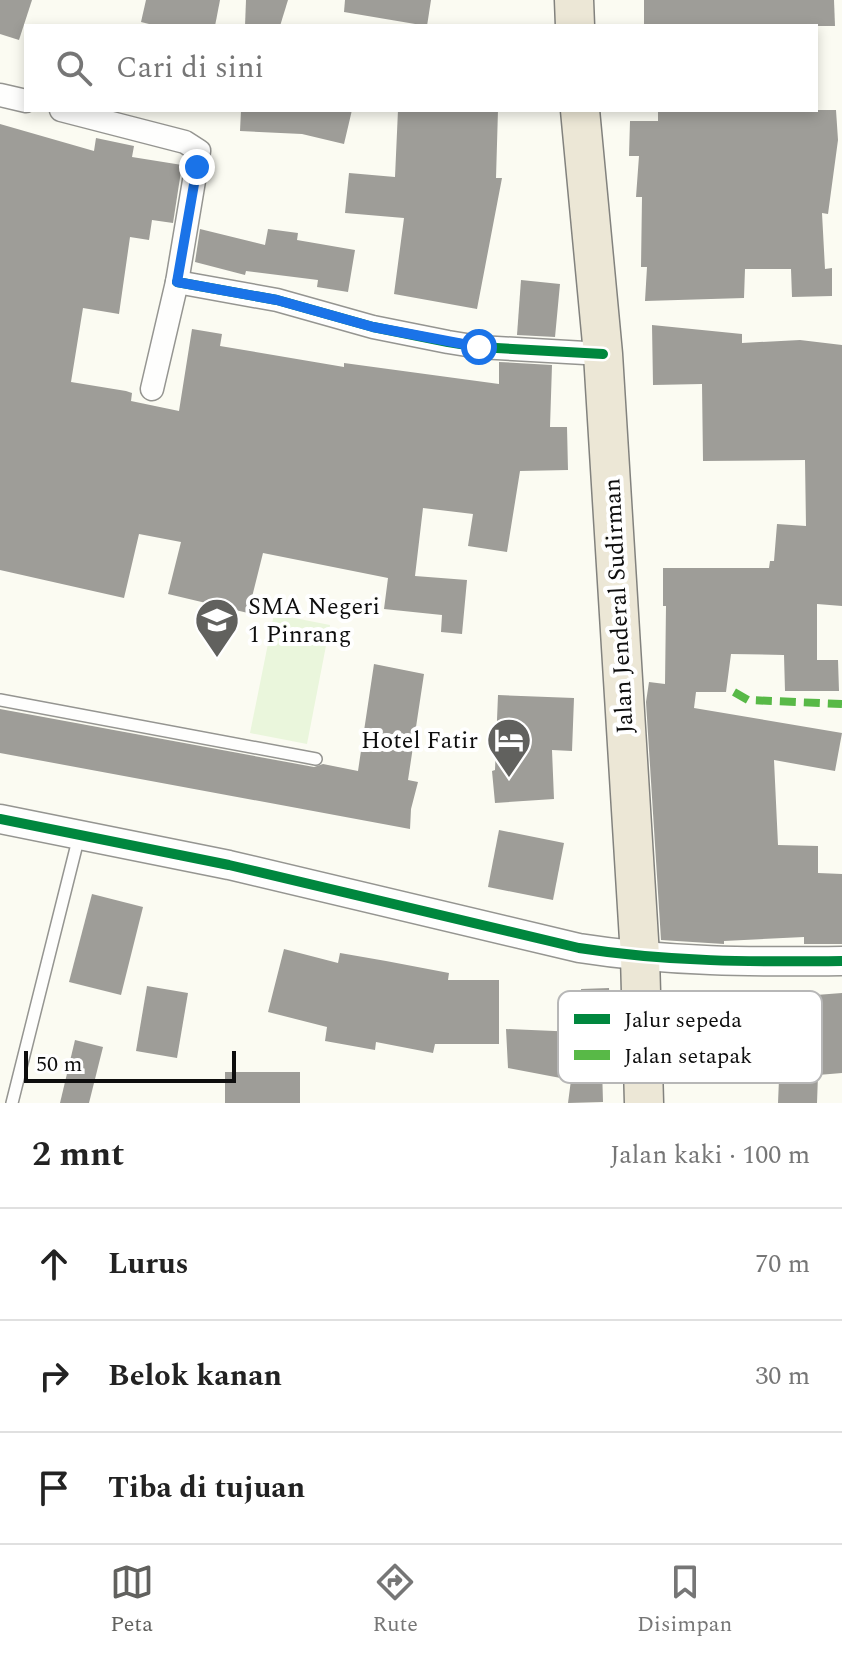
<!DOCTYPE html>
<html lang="id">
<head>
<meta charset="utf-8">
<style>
	:root { --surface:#fff; --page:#f6f6f6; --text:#222; --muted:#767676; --line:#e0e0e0; --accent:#61615e }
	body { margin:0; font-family:Spectral,serif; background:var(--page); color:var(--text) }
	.scale { position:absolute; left:24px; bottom:20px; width:212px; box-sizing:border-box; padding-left:8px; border:4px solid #0e0e0e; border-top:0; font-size:22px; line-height:28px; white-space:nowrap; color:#0e0e0e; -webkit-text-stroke:6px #fff; paint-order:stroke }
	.stop { position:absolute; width:24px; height:24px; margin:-18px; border:6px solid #1a73e8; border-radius:50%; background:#fff }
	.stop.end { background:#1a73e8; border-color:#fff; box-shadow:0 2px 8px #0008 }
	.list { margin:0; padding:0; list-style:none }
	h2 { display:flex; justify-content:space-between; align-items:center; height:104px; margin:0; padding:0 32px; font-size:34px }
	h2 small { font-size:26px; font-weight:400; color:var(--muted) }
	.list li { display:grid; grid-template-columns:52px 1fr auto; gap:24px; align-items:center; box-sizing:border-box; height:112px; padding:0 32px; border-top:2px solid var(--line) }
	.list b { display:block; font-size:30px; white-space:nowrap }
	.list em { font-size:26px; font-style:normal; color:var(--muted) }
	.icon { flex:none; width:44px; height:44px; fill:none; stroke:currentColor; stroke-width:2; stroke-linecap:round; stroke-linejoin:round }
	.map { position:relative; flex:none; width:842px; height:1103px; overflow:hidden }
	.search { position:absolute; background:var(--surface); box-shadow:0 4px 12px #0003; left:24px; right:24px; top:24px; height:88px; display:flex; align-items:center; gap:20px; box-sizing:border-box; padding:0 28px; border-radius:0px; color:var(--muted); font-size:30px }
	.sheet { height:440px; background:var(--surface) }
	nav { display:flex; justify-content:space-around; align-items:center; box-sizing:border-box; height:112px; border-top:2px solid var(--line); background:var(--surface); font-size:22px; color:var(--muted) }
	nav a { display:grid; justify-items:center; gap:4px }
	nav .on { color:var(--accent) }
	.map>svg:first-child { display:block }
</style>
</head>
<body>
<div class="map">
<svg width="842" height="1103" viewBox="0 0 842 1103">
	<rect width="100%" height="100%" fill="#fbfbf2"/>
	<!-- pitch -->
	<path fill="#eaf6dc" d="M274,614L330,625L307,744L250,733Z"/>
	<!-- building -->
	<g fill="#9e9d98">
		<path d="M0,0H32L19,40L0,34Z"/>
		<path d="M146,0H220L215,26H157L141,22Z"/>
		<path d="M246,0H288L280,26H245Z"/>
		<path d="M345,0H431L427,26L344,12Z"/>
		<path d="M644,0H834L835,26H644Z"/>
		<path d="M241,110H352L344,144L302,134L240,131Z"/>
		<path d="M398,110H498L496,178H502L477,309L394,294L404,218L345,213L349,173L395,177Z"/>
		<path d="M658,110H836L838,140L828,214L822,213L825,269L832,268V296L792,297L791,269H745L744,298L645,301L647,267H641L642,197H636L639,156H629L630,121H658Z"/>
		<path d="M0,124L94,151L96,138L134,146L132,157L182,165L173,223L152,220L149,240L130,237L119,314L83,308L71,382L126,391L132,393L131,401L179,411L192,329L222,334L220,346L344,367V363L499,384V362L552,365L550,427H567L568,470L520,471L507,552L468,546L473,514L423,508L415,576L467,580L462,634L441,632L442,615L384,609L388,578L263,553L248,613L168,594L181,542L139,534L124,598L0,570Z"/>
		<path d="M200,229L265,245L268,229L298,233L297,240L355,250L348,292L317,287L318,280L246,271L245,275L195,262Z"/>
		<path d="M521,280L560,284L555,337L517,335Z"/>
		<path d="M652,325L742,334V343L800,340L842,345V606L817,604V660H838L839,691H785L784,655L731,654L726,692H696L694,708L842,733L835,771L774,760L778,845L818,846V873L842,874V944H804V937L724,941V944L661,940L646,702L649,682L665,684L666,606H663V568H769L770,561H774L777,524L806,526L805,460L703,461L702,384L653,385Z"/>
		<path d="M374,664L424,674L408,780L418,782L411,809L410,829L0,753V709L314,767L323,764L358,771Z"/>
		<path d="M498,695L574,698L572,751L552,750L554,799L495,803L492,771L495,770Z"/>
		<path d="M499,830L564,843L553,900L488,887Z"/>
		<path d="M92,894L143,907L121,995L69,982Z"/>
		<path d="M284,949L338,963L340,953L386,961L449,973L448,980H499V1044H435L433,1053L376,1042L375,1050L325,1041L327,1027L268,1012Z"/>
		<path d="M147,986L188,993L177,1058L136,1051Z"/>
		<path d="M609,988L611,1031L583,1032L581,989Z"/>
		<path d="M842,993V1073L818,1075L817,1103H778L779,1079L715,1078L716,1000L767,1002L766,1045L820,1031L816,995Z"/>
		<path d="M506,1029L601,1033L603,1102L568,1103L571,1080L508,1068Z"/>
		<path d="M75,1040L103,1047L89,1103H60Z"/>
		<rect x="225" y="1072" width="75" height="31"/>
	</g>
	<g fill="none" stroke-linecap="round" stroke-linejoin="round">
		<!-- service casing -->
		<g stroke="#959591" stroke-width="14">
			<g id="service">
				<path d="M0,700L316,759"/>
				<path d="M12,1103L79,836"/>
			</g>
		</g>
		<!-- minor casing -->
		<g stroke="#959591" stroke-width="25">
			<g id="minor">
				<path d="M0,95L26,101"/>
				<path d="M61,110L185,142L199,151L177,282L152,389"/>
				<path d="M177,282L277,300L373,327L448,342L479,347L603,354"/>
			</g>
		</g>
		<!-- tertiary casing -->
		<g stroke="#959591" stroke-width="31">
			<path id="tertiary" d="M0,819L229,865L579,948C668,962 753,962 842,961"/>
		</g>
		<!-- trunk casing -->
		<g stroke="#82827e" stroke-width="41">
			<g id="trunk">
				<path d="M574,0L575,26"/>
				<path d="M580,110L603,354L640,956L644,1103"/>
			</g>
		</g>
		<!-- service -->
		<use href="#service" stroke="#fefefd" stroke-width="11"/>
		<!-- minor -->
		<use href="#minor" stroke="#fefefd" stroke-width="22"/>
		<!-- tertiary -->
		<use href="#tertiary" stroke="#fefefd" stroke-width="28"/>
		<!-- trunk -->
		<use href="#trunk" stroke="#ece7d6" stroke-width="38"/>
		<!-- quiet -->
		<path stroke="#58b947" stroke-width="8" stroke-dasharray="16 8" stroke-linecap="butt" d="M734,692L748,700L842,704"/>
		<!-- cycleway casing -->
		<g stroke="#fff" stroke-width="15">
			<g id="cycleway">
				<path d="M177,282L277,300L373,327L448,342L479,347L603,354"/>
				<path d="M0,819L229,865L579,948C668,962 753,962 842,961"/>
			</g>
		</g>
		<!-- cycleway -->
		<use href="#cycleway" stroke="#00873e" stroke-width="10"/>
	</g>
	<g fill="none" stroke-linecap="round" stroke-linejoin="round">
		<!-- route -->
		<path stroke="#1a73e8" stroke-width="10" d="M197,167L177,282L277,300L373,327L479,347"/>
	</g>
	<!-- icons -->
	<defs>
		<g id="school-pin" transform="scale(2.3)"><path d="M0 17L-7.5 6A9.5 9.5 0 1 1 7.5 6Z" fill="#61615e" stroke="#fff"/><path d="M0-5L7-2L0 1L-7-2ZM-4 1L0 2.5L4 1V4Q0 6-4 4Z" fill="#fff"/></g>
		<g id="hotel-pin" transform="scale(2.3)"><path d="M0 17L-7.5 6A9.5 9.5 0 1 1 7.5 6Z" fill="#61615e" stroke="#fff"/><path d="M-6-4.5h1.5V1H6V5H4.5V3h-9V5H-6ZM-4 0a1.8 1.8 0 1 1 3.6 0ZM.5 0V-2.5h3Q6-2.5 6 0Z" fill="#fff"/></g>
	</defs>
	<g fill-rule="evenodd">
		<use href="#school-pin" x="217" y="620"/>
		<use href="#hotel-pin" x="509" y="740"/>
	</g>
	<g text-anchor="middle" stroke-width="8" stroke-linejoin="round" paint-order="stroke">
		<!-- poi labels -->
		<g font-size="24" fill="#0e0e0e" stroke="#fff" text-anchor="start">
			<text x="248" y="614">SMA Negeri<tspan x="248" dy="28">1 Pinrang</tspan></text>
			<text x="478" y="748" text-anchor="end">Hotel Fatir</text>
		</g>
		<!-- street labels -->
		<g font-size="24" fill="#0e0e0e" stroke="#fff">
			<text transform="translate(618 606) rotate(-93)" y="8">Jalan Jenderal Sudirman</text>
		</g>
	</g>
	<!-- legend -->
	<rect x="558" y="991" width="264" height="92" rx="12" fill="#fff" stroke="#b7b7b7" stroke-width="2"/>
	<rect x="574" y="1014" width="36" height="10" fill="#00873e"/>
	<rect x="574" y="1050" width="36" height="10" fill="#58b947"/>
	<g font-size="22" fill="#0e0e0e">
		<text x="624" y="1027">Jalur sepeda</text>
		<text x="624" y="1063">Jalan setapak</text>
	</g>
</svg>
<div class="scale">50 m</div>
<div class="stop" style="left:479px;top:347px"></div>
<div class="stop end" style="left:197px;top:167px"></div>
<div class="search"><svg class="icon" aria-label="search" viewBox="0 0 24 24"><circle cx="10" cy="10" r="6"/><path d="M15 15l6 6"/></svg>Cari di sini</div>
</div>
<section class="sheet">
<h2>2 mnt<small>Jalan kaki · 100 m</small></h2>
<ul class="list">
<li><svg class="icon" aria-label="ahead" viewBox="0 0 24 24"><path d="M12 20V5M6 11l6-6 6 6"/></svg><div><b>Lurus</b></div><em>70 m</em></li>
<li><svg class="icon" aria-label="right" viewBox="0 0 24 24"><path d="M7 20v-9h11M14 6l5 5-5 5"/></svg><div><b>Belok kanan</b></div><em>30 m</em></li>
<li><svg class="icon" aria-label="arrive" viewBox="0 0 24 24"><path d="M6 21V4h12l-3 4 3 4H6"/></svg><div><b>Tiba di tujuan</b></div></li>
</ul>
</section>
<nav>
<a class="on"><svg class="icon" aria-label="map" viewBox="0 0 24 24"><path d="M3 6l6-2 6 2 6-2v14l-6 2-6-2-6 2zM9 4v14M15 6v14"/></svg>Peta</a>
<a><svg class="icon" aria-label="directions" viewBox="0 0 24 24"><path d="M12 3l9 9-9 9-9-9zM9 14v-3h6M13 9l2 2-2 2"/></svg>Rute</a>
<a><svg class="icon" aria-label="saved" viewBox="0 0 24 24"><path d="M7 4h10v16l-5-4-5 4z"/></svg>Disimpan</a>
</nav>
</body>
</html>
